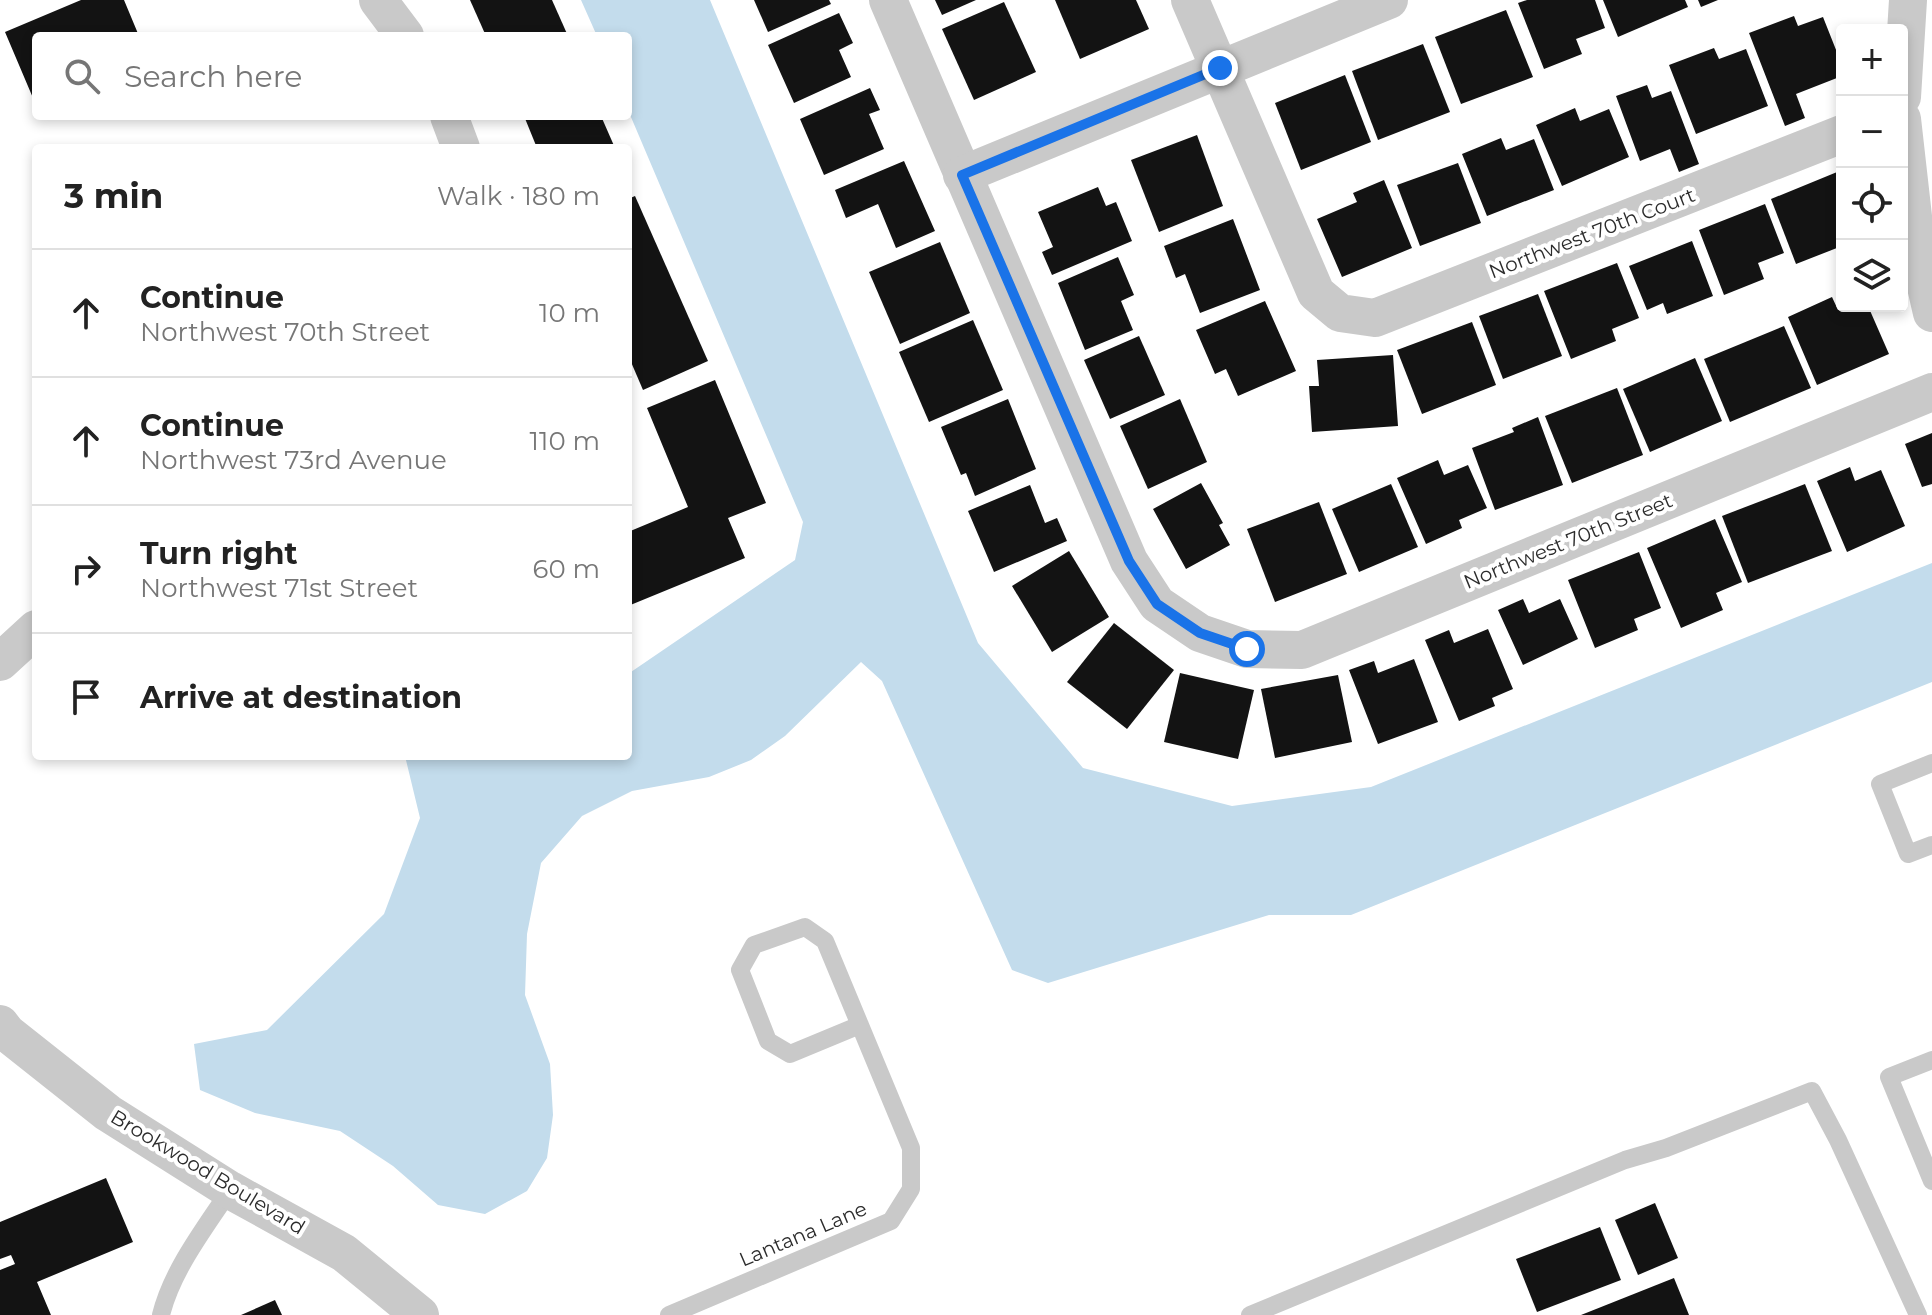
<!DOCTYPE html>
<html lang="en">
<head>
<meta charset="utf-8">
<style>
	:root { --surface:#fff; --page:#f6f6f6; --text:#222; --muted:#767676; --line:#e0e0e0 }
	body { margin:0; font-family:Montserrat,sans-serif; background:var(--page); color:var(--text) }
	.controls { position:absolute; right:24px; top:24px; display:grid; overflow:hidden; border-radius:8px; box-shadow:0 4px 12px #0003 }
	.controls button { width:72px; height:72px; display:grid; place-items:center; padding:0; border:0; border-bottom:2px solid var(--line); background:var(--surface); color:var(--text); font:40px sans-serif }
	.stop { position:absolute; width:24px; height:24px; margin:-18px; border:6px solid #1a73e8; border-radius:50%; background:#fff }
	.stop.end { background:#1a73e8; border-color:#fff; box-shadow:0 2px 8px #0008 }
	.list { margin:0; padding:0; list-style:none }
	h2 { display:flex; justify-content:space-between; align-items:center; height:104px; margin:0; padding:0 32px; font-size:34px }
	h2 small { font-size:26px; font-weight:400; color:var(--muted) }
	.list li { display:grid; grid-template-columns:52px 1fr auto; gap:24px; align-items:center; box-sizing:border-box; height:128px; padding:0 32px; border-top:2px solid var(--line) }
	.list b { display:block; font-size:30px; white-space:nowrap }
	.list p { margin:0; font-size:26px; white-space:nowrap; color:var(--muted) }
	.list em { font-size:26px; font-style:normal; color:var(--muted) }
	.icon { flex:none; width:44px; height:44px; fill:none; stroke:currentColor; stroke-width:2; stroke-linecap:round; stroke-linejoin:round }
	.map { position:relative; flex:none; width:1932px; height:1315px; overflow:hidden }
	.search { position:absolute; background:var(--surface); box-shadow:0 4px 12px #0003; left:32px; top:32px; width:600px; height:88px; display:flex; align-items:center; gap:20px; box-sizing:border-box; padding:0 28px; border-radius:8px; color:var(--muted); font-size:30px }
	.panel { position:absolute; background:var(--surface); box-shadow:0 4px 12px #0003; left:32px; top:144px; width:600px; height:616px; border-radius:8px }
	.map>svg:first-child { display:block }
</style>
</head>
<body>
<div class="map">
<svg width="1932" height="1315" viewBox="0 0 1932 1315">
	<rect width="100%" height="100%" fill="#fff"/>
	<!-- water -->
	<path fill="#c3dcec" d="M581,0H710L978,643L1083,768L1232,806L1371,787L1932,563V682L1351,915H1269L1048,983L1012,970L882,681L861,662L785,736L751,760L709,777L632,791L582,816L541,863L527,934L525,995L550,1064L553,1115L547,1158L527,1191L485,1214L438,1205L393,1166L340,1131L255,1113L200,1090L194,1044L267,1030L384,914L420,818L405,756H628V674L795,560L803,522L628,110V36H597Z"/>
	<!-- building -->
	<g fill="#131313">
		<path d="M81,0H124L139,36H36V97L33,98L5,32Z"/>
		<path d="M470,0H552L568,36H486Z"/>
		<path d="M754,0H829L831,4L768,32Z"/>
		<path d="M935,0H976L942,15Z"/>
		<path d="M1055,0H1136L1149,29L1080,59Z"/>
		<path d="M1527,0H1595L1605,28L1576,39L1582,54L1544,69L1518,3Z"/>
		<path d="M1603,0H1685L1688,7L1618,37Z"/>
		<path d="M1698,0H1718L1701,7Z"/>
		<path d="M1004,2L1036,72L974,100L942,29Z"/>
		<path d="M1506,10L1533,77L1461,104L1435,37Z"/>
		<path d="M839,13L853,43L839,50L851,77L794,103L768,45Z"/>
		<path d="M1794,16L1798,26L1823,17L1842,65V76L1796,94L1805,118L1785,126L1749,33Z"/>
		<path d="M1423,44L1450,112L1378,140L1352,71Z"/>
		<path d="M1714,48L1719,59L1746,49L1768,106L1696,134L1669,65Z"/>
		<path d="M1345,75L1371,142L1301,170L1275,103Z"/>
		<path d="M1647,85L1652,98L1671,91L1699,164L1679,172L1670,149L1640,161L1616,96Z"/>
		<path d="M870,88L880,110L869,114L884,149L824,175L800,119Z"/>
		<path d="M1575,108L1580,121L1609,109L1629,157L1562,186L1536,125Z"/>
		<path d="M524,116H601L615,148H537Z"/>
		<path d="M1197,135L1223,206L1159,232L1131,160Z"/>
		<path d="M1501,138L1506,150L1534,139L1554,190L1487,216L1462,154Z"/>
		<path d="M904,161L935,231L896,248L878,204L846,218L835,190Z"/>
		<path d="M1458,163L1481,223L1420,246L1397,185Z"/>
		<path d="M1842,170V246L1796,264L1771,199Z"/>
		<path d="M1384,180L1412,248L1342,277L1317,219L1357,202L1353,193Z"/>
		<path d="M1098,187L1106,206L1116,202L1132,241L1052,275L1042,252L1053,247L1038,212Z"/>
		<path d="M635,196L708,361L643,390L628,355V199Z"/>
		<path d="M1765,204L1784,253L1758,263L1764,279L1724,295L1699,230Z"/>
		<path d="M1233,219L1260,290L1200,313L1185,274L1176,278L1164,246Z"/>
		<path d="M1692,241L1713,296L1667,314L1663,303L1647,310L1629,266Z"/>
		<path d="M940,242L970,313L900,344L869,272Z"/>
		<path d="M1118,257L1134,295L1121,301L1133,330L1085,350L1058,283Z"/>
		<path d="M1617,263L1639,318L1612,329L1616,341L1571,359L1544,291Z"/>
		<path d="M1538,294L1562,356L1503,379L1479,316Z"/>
		<path d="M1832,297L1838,310L1847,306H1868L1889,354L1817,385L1788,317Z"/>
		<path d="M1265,301L1296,371L1238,396L1226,369L1215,374L1196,330Z"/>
		<path d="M973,320L1003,390L929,422L899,352Z"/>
		<path d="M1472,322L1496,385L1422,414L1397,350Z"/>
		<path d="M1784,326L1811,388L1730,422L1704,359Z"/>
		<path d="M1139,336L1165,395L1110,419L1084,360Z"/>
		<path d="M1393,355L1398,426L1312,432L1309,386H1319L1317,360Z"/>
		<path d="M1695,358L1722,421L1650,452L1623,389Z"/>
		<path d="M715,380L766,503L728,518L745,558L628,606V532L688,507L647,408Z"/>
		<path d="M1617,388L1643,455L1572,483L1545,416Z"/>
		<path d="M1008,399L1036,469L975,496L966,473L961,475L941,427Z"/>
		<path d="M1180,399L1207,462L1148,489L1120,426Z"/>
		<path d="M1538,417L1563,485L1495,510L1472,448L1514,432L1512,428Z"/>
		<path d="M1932,433V484L1922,487L1905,444Z"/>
		<path d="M1438,460L1444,475L1468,465L1487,508L1459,520L1462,528L1426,544L1397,478Z"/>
		<path d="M1850,467L1855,481L1881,470L1905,526L1847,552L1817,481Z"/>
		<path d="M1201,483L1223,523L1219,525L1230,545L1186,569L1153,509Z"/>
		<path d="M1391,484L1418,547L1359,572L1332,509Z"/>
		<path d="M1805,484L1832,551L1748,583L1722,516Z"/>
		<path d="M1030,485L1045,523L1057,518L1067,541L994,572L968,511Z"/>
		<path d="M1319,502L1347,574L1275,602L1247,529Z"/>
		<path d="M1715,519L1742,582L1716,593L1723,610L1681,628L1647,548Z"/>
		<path d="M1069,551L1109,617L1052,652L1012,586Z"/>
		<path d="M1639,552L1661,608L1634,619L1638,630L1595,648L1568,580Z"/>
		<path d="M1523,599L1529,613L1560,599L1578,639L1523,665L1498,610Z"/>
		<path d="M1114,623L1174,670L1127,729L1067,682Z"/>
		<path d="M1488,629L1513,689L1492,698L1495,706L1459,721L1425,640L1449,630L1454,643Z"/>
		<path d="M1414,659L1438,722L1378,744L1349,670L1374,661L1378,673Z"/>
		<path d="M1180,673L1254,690L1238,759L1164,742Z"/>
		<path d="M1338,675L1352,742L1275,758L1261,689Z"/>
		<path d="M106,1178L133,1242L37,1282L51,1315H0V1270L15,1264L11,1255L0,1259V1222Z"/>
		<path d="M1655,1203L1678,1258L1638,1275L1615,1220Z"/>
		<path d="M1600,1227L1621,1280L1537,1312L1516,1259Z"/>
		<path d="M1674,1278L1689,1315H1581Z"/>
		<path d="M275,1300L282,1315H241Z"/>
	</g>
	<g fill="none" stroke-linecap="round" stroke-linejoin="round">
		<!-- service -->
		<g stroke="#c9c9c9" stroke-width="18">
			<path d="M1932,763L1880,784L1908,854L1932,845"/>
			<path d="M1932,1060L1889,1077L1932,1181"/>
			<path d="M161,1315C172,1270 205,1228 230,1190"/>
			<path d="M669,1315L891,1221L911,1189V1148L825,941L805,927L754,945L740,970L768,1041L790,1054L860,1025"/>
			<path d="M1250,1315L1625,1160L1666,1148L1812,1091L1838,1140L1918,1315"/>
		</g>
		<!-- minor -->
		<g stroke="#c9c9c9" stroke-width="38">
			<path d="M378,0L405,36"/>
			<path d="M888,0L1129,561L1157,604L1200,633L1247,649L1302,650L1932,392"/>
			<path d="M1190,0L1316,293L1340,313L1375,318L1842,134"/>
			<path d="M1902,97L1908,0"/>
			<path d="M449,116L461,148"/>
			<path d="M1902,119L1916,243L1932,313"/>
			<path d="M962,175L1389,0"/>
			<path d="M0,662L36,629"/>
			<path d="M0,1024L7,1033L108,1113L230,1190L344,1253L420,1315"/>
		</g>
	</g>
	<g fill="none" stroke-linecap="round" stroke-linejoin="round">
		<!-- route -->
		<path stroke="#1a73e8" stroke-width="10" d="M1220,68L962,175L1129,561L1157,604L1200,633L1247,649"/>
	</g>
	<g text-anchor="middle" stroke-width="8" stroke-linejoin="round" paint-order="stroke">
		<!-- street labels -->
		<g font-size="20" fill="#2c2c2c" stroke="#fff">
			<text transform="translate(1592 233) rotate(-21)" y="7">Northwest 70th Court</text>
			<text transform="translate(1568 541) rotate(-22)" y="7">Northwest 70th Street</text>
			<text transform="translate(208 1172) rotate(31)" y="7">Brookwood Boulevard</text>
			<text transform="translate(803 1234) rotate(-23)" y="7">Lantana Lane</text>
		</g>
	</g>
</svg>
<div class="controls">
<button>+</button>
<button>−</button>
<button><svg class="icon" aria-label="locate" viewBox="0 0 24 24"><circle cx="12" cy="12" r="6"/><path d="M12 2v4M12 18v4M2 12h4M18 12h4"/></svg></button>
<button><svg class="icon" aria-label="layers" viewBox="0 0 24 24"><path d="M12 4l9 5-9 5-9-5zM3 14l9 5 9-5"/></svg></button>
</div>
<div class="stop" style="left:1247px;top:649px"></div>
<div class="stop end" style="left:1220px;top:68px"></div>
<div class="search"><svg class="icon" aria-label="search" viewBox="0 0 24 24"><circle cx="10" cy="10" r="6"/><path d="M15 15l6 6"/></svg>Search here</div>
<section class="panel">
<h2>3 min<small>Walk · 180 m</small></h2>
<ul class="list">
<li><svg class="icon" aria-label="ahead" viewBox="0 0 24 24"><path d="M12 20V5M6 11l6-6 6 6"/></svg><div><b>Continue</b><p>Northwest 70th Street</p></div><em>10 m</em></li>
<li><svg class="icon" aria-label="ahead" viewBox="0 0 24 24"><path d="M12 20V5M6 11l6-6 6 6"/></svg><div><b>Continue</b><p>Northwest 73rd Avenue</p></div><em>110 m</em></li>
<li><svg class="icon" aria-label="right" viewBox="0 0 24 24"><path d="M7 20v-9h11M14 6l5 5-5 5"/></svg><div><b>Turn right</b><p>Northwest 71st Street</p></div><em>60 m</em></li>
<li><svg class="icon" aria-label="arrive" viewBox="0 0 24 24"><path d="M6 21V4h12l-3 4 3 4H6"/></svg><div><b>Arrive at destination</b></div></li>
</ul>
</section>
</div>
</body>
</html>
